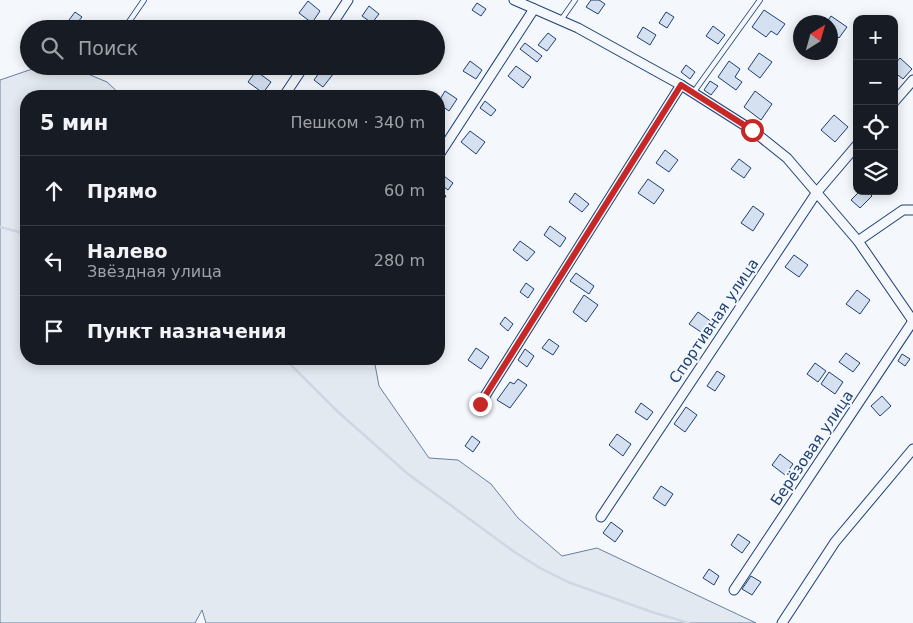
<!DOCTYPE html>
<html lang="ru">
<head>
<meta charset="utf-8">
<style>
	:root { --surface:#171b24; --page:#20242c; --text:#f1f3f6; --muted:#9ea1a6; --line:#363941 }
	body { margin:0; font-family:"DejaVu Sans",sans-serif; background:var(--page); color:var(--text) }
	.controls { position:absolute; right:15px; top:15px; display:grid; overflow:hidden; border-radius:10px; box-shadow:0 2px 12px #0003 }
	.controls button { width:45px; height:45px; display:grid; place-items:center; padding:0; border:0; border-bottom:1px solid var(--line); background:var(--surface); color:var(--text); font:25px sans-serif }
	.compass { position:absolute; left:793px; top:15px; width:45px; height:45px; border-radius:50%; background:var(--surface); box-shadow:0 2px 12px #0003; rotate:37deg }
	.stop { position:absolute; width:15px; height:15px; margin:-11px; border:4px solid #c62828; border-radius:50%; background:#fff }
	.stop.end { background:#c62828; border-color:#fff; box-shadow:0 1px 5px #0008 }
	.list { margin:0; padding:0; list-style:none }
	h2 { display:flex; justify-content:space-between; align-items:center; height:65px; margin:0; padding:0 20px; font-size:21px }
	h2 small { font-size:16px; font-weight:400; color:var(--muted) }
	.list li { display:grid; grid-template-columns:32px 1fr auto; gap:15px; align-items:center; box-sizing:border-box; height:70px; padding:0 20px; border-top:1px solid var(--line) }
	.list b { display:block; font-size:19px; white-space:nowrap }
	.list p { margin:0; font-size:16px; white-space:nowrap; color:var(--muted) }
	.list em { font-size:16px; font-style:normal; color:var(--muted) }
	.icon { flex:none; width:28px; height:28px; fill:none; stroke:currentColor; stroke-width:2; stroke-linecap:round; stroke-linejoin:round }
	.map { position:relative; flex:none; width:913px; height:623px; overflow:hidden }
	.search { position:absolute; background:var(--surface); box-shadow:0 2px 12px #0003; left:20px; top:20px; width:425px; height:55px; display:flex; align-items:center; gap:12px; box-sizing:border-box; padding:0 18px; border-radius:28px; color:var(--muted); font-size:19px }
	.panel { position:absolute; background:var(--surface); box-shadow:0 2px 12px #0003; left:20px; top:90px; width:425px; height:275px; border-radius:20px }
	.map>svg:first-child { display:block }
</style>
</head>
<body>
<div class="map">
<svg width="913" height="623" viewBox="0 0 913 623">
	<rect width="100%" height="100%" fill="#f4f7fb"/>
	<!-- green -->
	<path fill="#e3e9f0" stroke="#687fa3" d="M41,66H69L107,82L122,96H26V359H374L379,386L429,458L458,460L491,484L518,518L562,556L597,548L756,623H206L202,610L195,623H0V80Z"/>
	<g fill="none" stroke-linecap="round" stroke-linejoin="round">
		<!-- stream -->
		<g stroke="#cfd7e4" stroke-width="2.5">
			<path d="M0,227L26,234"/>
			<path d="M285,359L337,411L408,474L513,551L540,568L568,582L652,612L689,623"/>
		</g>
	</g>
	<!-- building -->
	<g fill="#d5e0f0" stroke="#1d3f73">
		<path d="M591,0H599L605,4L598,14L586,7Z"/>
		<path d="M308,1L320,11L312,23L299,13Z"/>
		<path d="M477,3L486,9L481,16L472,10Z"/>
		<path d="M369,6L379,14L372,23L362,16Z"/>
		<path d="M764,10L785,24L777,35L771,31L766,37L752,27Z"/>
		<path d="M75,12L82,17L72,29L66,24Z"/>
		<path d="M666,12L674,17L667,28L659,23Z"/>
		<path d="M831,16L847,27L839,38L830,31V22H827Z"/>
		<path d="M713,26L725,35L718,44L706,36Z"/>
		<path d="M643,27L656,35L650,45L637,37Z"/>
		<path d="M548,33L556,39L547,51L538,45Z"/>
		<path d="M525,43L542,56L537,62L520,49Z"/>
		<path d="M759,53L772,62L760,78L748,69Z"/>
		<path d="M900,58L912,69L903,79L894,72V65Z"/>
		<path d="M470,61L482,70L476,79L463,71Z"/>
		<path d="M729,61L740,69L735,77L742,82L736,90L718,77Z"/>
		<path d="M686,65L695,72L690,79L681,72Z"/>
		<path d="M324,66L334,73L323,87L314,80Z"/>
		<path d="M516,66L531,77L523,88L508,76Z"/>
		<path d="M256,71L271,82L263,93L248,82Z"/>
		<path d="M710,81L718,86L711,95L704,90Z"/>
		<path d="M445,91L457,99L449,111L439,104V101Z"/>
		<path d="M755,91L772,104L761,120L744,107Z"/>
		<path d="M485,101L496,110L491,116L480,108Z"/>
		<path d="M834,115L848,127L835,142L821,130Z"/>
		<path d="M470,131L485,142L476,154L461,142Z"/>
		<path d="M665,150L678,160L669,172L656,163Z"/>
		<path d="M739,159L751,168L744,178L731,169Z"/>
		<path d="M440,173L453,183L448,190L439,183Z"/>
		<path d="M648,179L664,190L654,204L638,193Z"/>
		<path d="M439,191L446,196L441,203L439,201Z"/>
		<path d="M860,191H867L872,196L860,208L851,200Z"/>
		<path d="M575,193L589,204L582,212L569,202Z"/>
		<path d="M753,206L764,214L753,231L741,223Z"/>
		<path d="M550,226L566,238L560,247L544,235Z"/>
		<path d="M520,241L535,252L527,261L513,250Z"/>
		<path d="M794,255L808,265L799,277L785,267Z"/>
		<path d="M576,273L594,286L589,294L570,281Z"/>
		<path d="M526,283L534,289L528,298L520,292Z"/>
		<path d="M857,290L870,300L860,314L846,304Z"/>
		<path d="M584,295L598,305L586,322L573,312Z"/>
		<path d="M698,312L712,322L704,334L689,324Z"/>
		<path d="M505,317L513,324L508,331L500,324Z"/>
		<path d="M549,339L559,346L553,355L542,348Z"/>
		<path d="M476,348L489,357L481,369L468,360Z"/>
		<path d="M525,349L534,356L527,367L518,360Z"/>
		<path d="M846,353L860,363L853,372L839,362Z"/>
		<path d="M902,354L910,359L905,366L898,361Z"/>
		<path d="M815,363L826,371L818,382L807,374Z"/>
		<path d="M717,371L725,376L715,391L707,386Z"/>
		<path d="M829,372L843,382L835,394L821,384Z"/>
		<path d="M518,379L527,385L510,408L497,400L510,382L514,384Z"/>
		<path d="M882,396L891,406L880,416L871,406Z"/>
		<path d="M641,403L653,412L647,420L635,412Z"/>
		<path d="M686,407L697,415L685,432L674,424Z"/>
		<path d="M617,434L631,444L623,456L609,445Z"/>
		<path d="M472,436L480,442L473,452L465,446Z"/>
		<path d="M780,454L793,464L785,475L772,465Z"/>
		<path d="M661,486L673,494L665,506L653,498Z"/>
		<path d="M611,522L623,531L615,542L603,533Z"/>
		<path d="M738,534L750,542L742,553L731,545Z"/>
		<path d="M709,569L719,576L714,585L703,578Z"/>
		<path d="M751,576L761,582L752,595L742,589Z"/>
	</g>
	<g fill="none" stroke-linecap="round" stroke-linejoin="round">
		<!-- lane casing -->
		<g stroke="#1d3f73" stroke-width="6">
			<g id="lane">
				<path d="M561,20L575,0"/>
				<path d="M124,29L144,0"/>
				<path d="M693,93L760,0"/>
			</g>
		</g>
		<!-- street casing -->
		<g stroke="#1d3f73" stroke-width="11">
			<g id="street">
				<path d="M514,0L578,28L681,85L752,130L787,158L858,241L913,321"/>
				<path d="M329,29L348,0"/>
				<path d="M284,96L304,66"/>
				<path d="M894,102L913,80"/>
				<path d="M439,155L534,9"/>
				<path d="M858,241L903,210H913"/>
				<path d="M480,404L681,85"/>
				<path d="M601,517L817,192L857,145"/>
				<path d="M734,590L913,321"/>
				<path d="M782,623L835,542L913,449"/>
			</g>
		</g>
		<!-- lane -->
		<use href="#lane" stroke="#f4f7fb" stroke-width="4.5"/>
		<!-- street -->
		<use href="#street" stroke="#f4f7fb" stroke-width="9"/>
	</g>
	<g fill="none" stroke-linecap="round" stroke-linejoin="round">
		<!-- route -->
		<path stroke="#c62828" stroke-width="6" d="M480,404L681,85L752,130"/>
	</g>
	<g text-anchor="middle" stroke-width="4" stroke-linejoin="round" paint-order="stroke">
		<!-- street labels -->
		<g font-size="15" fill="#1d3f73" stroke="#f4f7fb">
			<text transform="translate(714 321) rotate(-56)" y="5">Спортивная улица</text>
			<text transform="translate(812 448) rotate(-56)" y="5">Берёзовая улица</text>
		</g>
	</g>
</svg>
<div class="controls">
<button>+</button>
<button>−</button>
<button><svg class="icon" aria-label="locate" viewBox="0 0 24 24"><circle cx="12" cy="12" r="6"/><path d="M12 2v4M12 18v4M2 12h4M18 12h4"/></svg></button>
<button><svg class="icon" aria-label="layers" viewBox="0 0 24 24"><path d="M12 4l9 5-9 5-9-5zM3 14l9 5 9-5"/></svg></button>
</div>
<svg class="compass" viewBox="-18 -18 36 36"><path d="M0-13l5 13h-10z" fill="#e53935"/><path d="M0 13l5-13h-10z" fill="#9ea1a6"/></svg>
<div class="stop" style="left:752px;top:130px"></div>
<div class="stop end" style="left:480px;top:404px"></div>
<div class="search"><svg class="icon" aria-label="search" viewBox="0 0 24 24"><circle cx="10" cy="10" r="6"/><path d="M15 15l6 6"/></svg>Поиск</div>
<section class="panel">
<h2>5 мин<small>Пешком · 340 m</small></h2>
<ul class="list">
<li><svg class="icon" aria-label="ahead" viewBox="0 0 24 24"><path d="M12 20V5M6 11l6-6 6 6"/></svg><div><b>Прямо</b></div><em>60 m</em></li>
<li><svg class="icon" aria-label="left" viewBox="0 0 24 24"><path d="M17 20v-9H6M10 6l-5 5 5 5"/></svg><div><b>Налево</b><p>Звёздная улица</p></div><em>280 m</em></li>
<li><svg class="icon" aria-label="arrive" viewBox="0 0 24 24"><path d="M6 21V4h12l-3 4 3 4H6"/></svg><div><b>Пункт назначения</b></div></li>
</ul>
</section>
</div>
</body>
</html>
